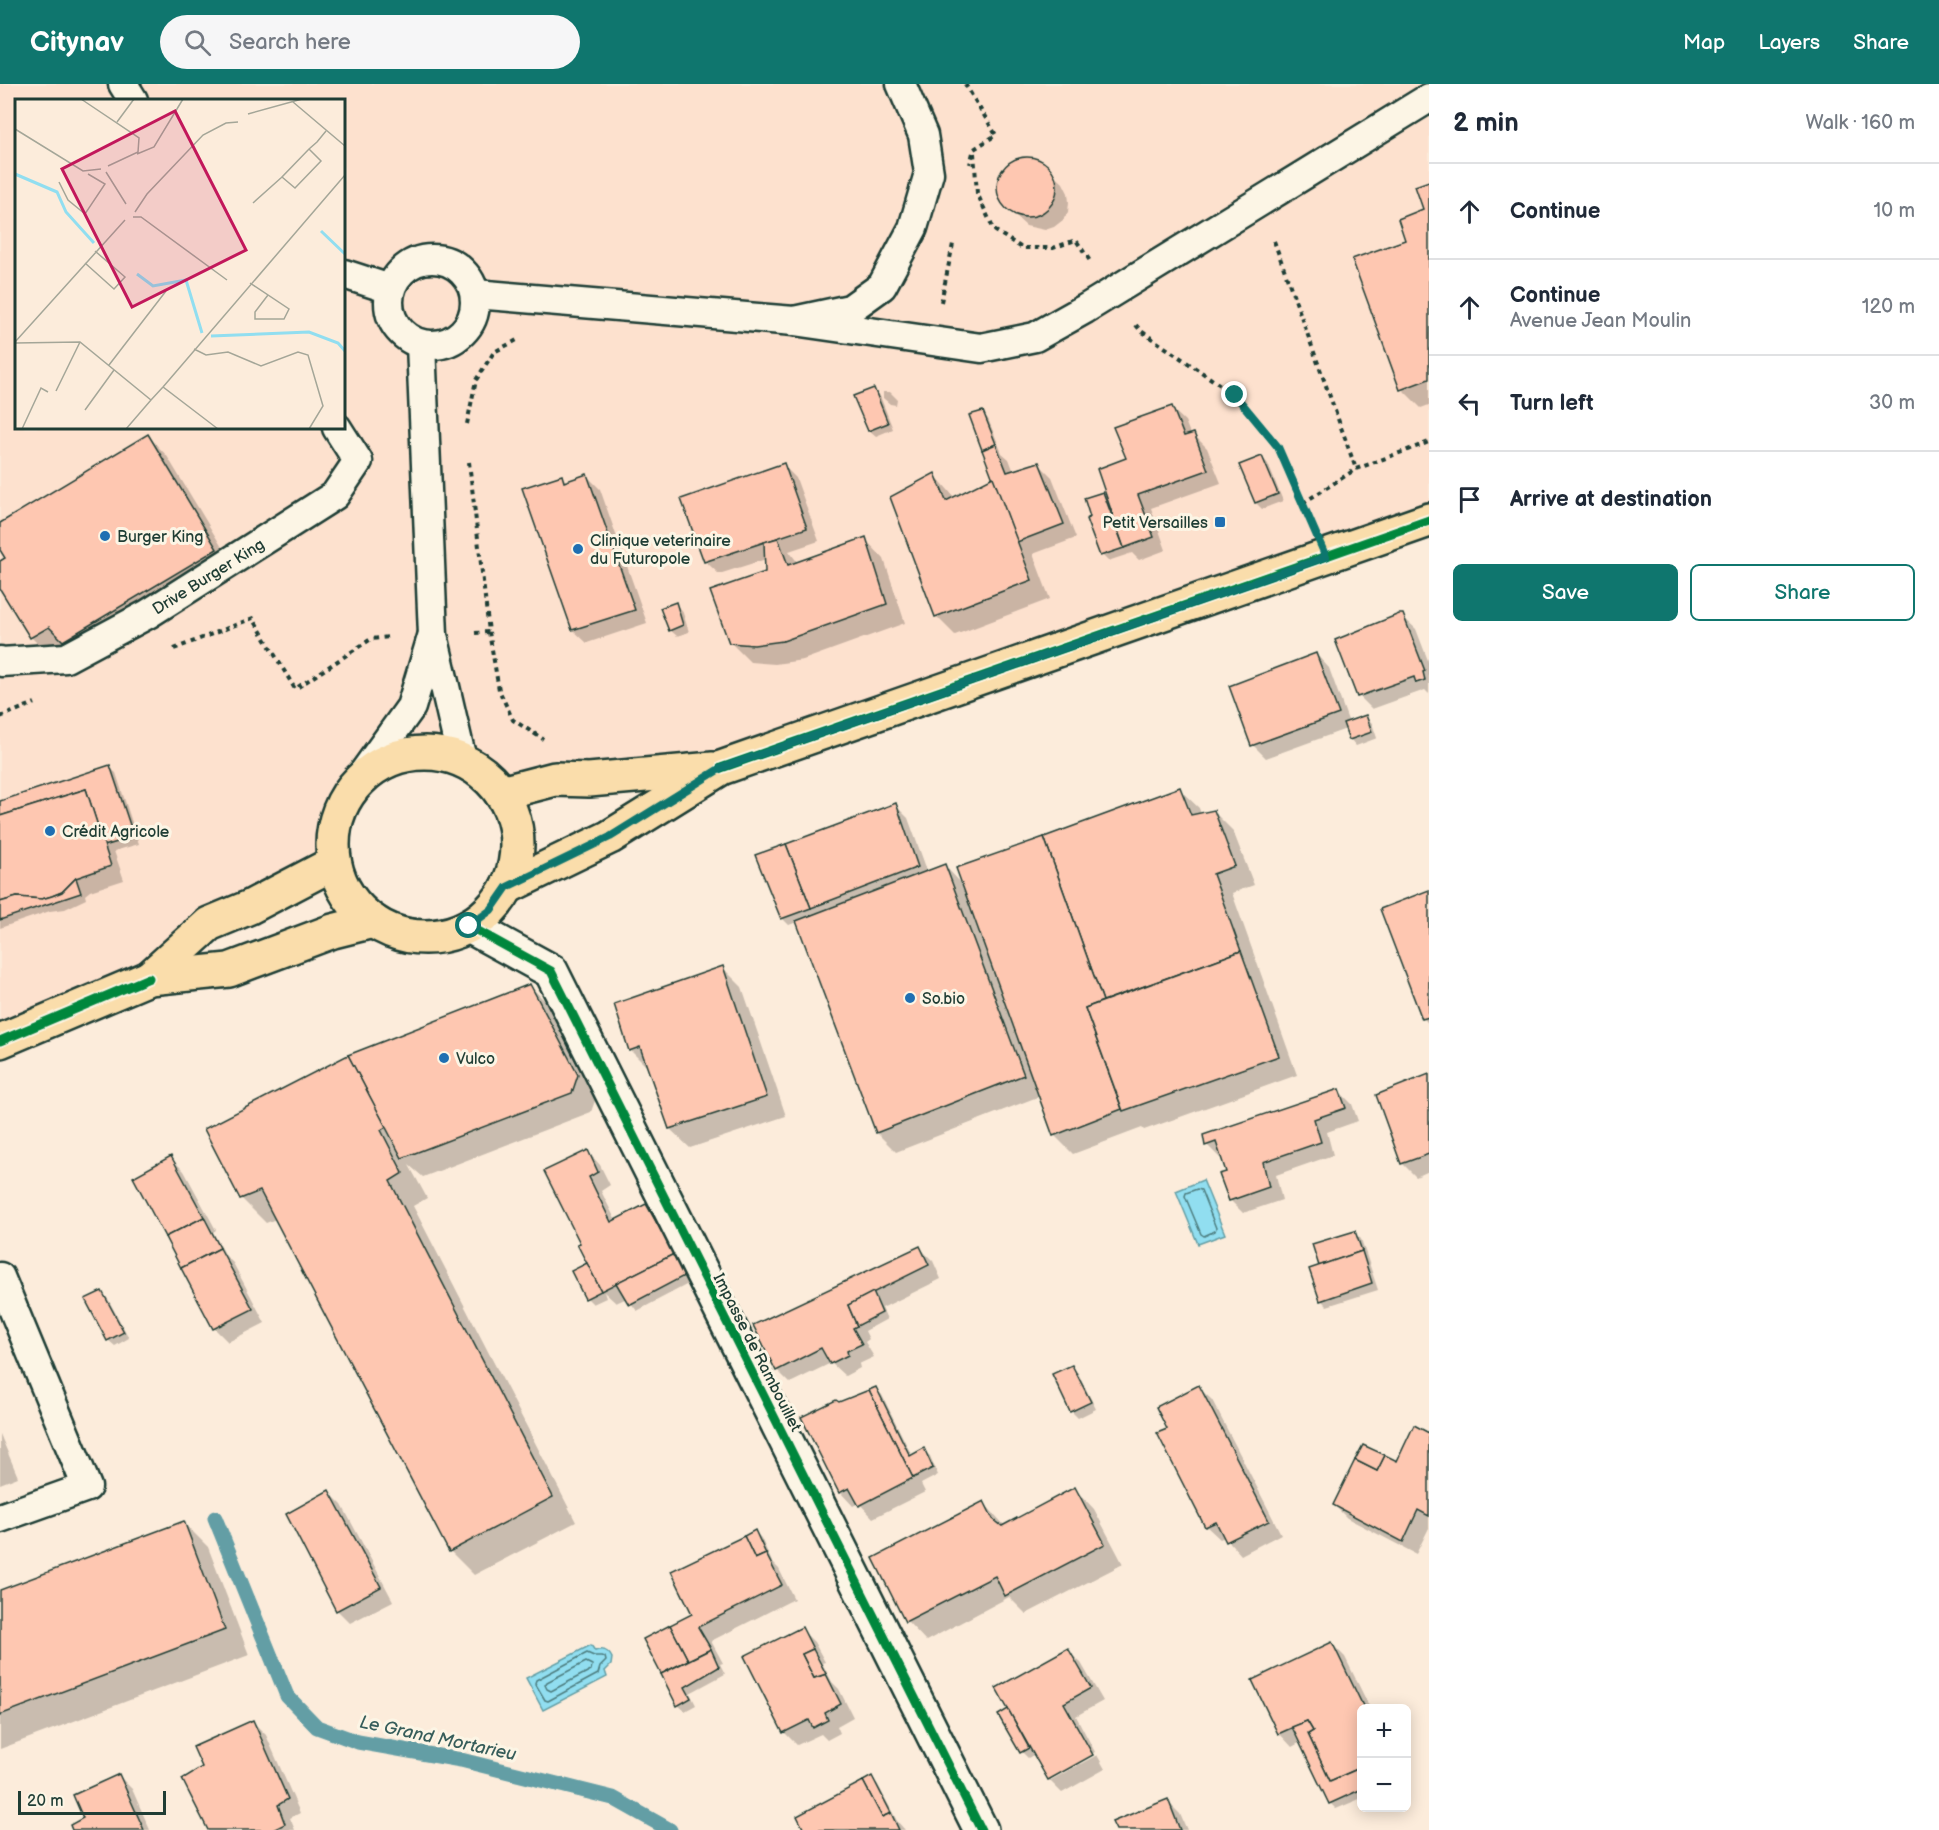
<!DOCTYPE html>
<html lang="en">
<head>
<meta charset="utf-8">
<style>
	:root { --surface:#fff; --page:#f6f6f7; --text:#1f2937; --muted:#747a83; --line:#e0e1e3; --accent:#0f766e }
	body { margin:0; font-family:"Balsamiq Sans",sans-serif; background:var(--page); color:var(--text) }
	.controls { position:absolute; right:18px; bottom:18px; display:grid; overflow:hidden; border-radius:9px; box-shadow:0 3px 15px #0003 }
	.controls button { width:54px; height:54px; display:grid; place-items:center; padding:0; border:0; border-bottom:2px solid var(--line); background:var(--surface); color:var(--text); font:30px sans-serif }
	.scale { position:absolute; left:18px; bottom:15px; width:148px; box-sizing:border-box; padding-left:6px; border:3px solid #1f3d34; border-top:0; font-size:16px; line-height:21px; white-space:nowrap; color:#1f3d34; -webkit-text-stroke:4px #fcf5e5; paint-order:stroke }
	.stop { position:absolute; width:18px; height:18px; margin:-14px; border:4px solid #0f766e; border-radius:50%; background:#fff }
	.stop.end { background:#0f766e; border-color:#fff; box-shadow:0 2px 6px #0008 }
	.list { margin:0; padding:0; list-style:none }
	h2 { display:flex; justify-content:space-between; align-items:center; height:78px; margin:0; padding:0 24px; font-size:26px }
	h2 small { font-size:20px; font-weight:400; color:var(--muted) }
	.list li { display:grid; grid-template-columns:39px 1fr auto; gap:18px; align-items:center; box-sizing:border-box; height:96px; padding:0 24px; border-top:2px solid var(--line) }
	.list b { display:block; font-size:22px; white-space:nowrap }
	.list p { margin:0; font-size:20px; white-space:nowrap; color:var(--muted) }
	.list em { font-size:20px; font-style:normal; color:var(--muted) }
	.actions { display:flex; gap:12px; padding:18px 24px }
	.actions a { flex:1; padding:14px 0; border:2px solid var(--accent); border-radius:9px; text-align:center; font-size:21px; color:var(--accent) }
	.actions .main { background:var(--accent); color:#fff }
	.icon { flex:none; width:33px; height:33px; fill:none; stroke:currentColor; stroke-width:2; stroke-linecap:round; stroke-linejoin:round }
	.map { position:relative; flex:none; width:1429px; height:1746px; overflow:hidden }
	header { display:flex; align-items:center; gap:36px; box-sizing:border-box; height:84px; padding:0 30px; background:var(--accent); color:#fff }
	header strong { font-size:28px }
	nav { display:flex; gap:33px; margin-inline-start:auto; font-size:21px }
	.search { width:420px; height:54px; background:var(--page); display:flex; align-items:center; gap:15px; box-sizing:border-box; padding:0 21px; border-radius:33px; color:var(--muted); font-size:22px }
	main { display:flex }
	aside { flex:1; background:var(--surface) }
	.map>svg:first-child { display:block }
</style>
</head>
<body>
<header>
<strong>Citynav</strong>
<div class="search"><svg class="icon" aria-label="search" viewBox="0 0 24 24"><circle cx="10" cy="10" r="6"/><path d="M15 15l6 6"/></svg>Search here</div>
<nav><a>Map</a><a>Layers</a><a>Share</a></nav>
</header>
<main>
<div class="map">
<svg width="1429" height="1746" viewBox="0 0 1429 1746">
	<rect width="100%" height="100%" fill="#fcecdb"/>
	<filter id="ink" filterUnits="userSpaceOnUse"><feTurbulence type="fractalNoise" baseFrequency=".0167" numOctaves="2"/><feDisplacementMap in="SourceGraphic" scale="12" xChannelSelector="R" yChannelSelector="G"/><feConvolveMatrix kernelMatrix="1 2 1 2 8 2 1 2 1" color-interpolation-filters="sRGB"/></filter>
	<g filter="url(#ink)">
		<!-- built -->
		<path fill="#fde1ce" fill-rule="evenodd" d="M0,0H1429V437L721,684L493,699L473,682L462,676L445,671L429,669L399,673L371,686L357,698L340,723L333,754L334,779L149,894L0,957ZM16,16H344V344H16Z"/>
		<!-- water -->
		<g fill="#91def0" stroke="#639ea5" stroke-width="1.5">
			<path d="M1203,1096L1225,1150L1198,1160L1176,1107Z"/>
			<path d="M591,1561L595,1567C603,1564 608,1566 612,1574L611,1581L605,1587L607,1593L543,1626L526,1594Z"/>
		</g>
		<!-- shadow -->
		<g fill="#0003">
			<path d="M1022,75L1042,79L1063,99L1068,109L1069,118L1068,128L1063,136L1054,143L1045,146L1026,142L1004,122L998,103L1000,93L1005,85L1013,78Z"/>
			<path d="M1429,99V321L1421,324L1402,305L1407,157L1425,126L1417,103Z"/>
			<path d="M874,306L880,312L893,345L876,352L869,346Z"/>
			<path d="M883,308H890L897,315L896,321L890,320L883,314Z"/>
			<path d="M1171,324L1185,337L1191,352L1194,351L1207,364L1221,399L1151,424L1166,466L1139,476L1132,469L1108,477L1102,471L1092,434L1103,410L1109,415L1128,375Z"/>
			<path d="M982,329L988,335L1002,369L1009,375L1014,388L1039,380L1052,393L1076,454L1033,470L1050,515L955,551L936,532L935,391L955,414L994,394Z"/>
			<path d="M148,352L167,372L235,485L50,572L31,553L0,502V478L7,474L0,463V441Z"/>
			<path d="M1262,373L1268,380L1283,417L1262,425L1256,419Z"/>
			<path d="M783,381L796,394L819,457L789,467L798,479L865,455L884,475L905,539L803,576L775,580L750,578L730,558L766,489V475L719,490L705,477Z"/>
			<path d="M586,391L600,405L647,539L587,559L573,546L561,392L567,398Z"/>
			<path d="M675,520L682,526L689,548L677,552L670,546Z"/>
			<path d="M1402,532L1416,545L1429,579V610L1425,606L1372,625L1359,612Z"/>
			<path d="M1316,570L1329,584L1349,639L1365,633L1372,639L1377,654L1356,662L1350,655L1346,645L1266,674L1253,661Z"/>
			<path d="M109,683L116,689L139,760L114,767L124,796L90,807L85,811L86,815L65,825L50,827L0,844V719Z"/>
			<path d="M1179,705L1199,724L1201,730L1214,728L1233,747L1254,801L1232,809L1297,991L1144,1046L1142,1044L1073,1070L1054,1051L1040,1012L896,1068L877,1049L797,838L789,841L783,835L757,772L895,721L908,734L928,789L945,782L963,801Z"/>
			<path d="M1429,808V940L1423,934L1382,826Z"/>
			<path d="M723,884L742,903L786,1032L690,1064L670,1045L649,985L630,966Z"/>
			<path d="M530,902L549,921L597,1011L591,1028L423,1093L409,1081L427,1114L413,1122L576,1438L474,1491L450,1467L276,1135L266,1139L242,1115L206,1046Z"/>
			<path d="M1429,991V1087L1416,1093L1402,1079L1378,1012Z"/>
			<path d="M1339,1007L1352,1020L1358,1037L1327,1048L1333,1071L1276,1091L1282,1116L1243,1129L1230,1116L1228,1089L1223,1073L1220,1074L1207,1061Z"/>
			<path d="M587,1067L600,1081L610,1101L601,1107L616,1137L645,1122L658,1135L690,1199L637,1227L627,1214L616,1219L604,1208L606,1214L593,1220L587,1214L589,1179L582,1159Z"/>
			<path d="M171,1074L184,1087L216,1146L213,1148L226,1172L233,1179L265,1239L228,1258L215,1245L135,1093Z"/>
			<path d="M1354,1149L1361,1155L1378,1206L1327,1222L1321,1216V1183Z"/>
			<path d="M920,1164L933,1177L941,1195L882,1224L887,1235L865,1247L869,1255L865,1258L874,1273L859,1280L860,1284L845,1292L831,1279L790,1299L777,1286Z"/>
			<path d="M102,1209L108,1215L129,1254L115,1262L108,1256Z"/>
			<path d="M1072,1283L1078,1289L1096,1325L1078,1334L1071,1327Z"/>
			<path d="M1198,1303L1212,1316L1281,1450L1241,1471L1225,1453L1220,1455L1206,1442L1170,1345Z"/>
			<path d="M876,1305L882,1311L912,1372L923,1366L930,1372L938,1391L921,1400L925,1408L873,1434L859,1419L853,1422L840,1408L838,1320Z"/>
			<path d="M1415,1343L1429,1351V1444L1416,1470L1347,1434L1334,1421L1397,1379Z"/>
			<path d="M0,1350L18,1393L0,1400Z"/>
			<path d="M1075,1405L1094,1425L1123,1480L1026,1530L1009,1513L926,1557L907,1537L984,1419L1005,1442Z"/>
			<path d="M329,1408L342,1421L393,1517L350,1539L337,1526Z"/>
			<path d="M183,1438L208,1463L249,1571L0,1665V1508Z"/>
			<path d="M755,1448L761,1454L772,1478L779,1485L794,1515L711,1557L723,1579L720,1580L725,1590L690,1609L696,1621L685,1627L678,1621L645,1555L693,1530Z"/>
			<path d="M801,1545L814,1558L825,1578L822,1579L832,1598L839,1605L853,1633L837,1642L840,1649L827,1656L821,1650L797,1661L784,1648Z"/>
			<path d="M1332,1560L1345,1573L1370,1624H1362V1714L1336,1725L1330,1719L1301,1658L1292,1663L1279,1649Z"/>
			<path d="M1067,1566L1081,1579L1103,1617L1076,1632L1095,1668L1051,1693V1696L1097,1671L1105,1685L1062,1709L1049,1696L1035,1670L1028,1674L1022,1668L1000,1632L1010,1626Z"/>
			<path d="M253,1638L266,1651L300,1729L290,1734L295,1746H210L204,1683Z"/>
			<path d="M119,1692L132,1705L150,1746H74L85,1735Z"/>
			<path d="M872,1694L878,1701L897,1737L905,1746H806Z"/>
			<path d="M1167,1717L1180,1730L1187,1746H1117Z"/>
		</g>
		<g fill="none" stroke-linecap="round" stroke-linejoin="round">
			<!-- shore -->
			<g stroke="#4d7d7f" stroke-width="1.5">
				<path d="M1197,1105L1201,1106L1216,1144L1215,1147L1204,1152L1201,1150L1185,1112L1186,1109Z"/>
				<path d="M587,1569L594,1572H602L605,1573L606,1577L600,1583L598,1590L548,1617L545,1616L535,1599L536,1596Z"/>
				<path d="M586,1578L592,1581L591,1586L551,1607L547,1605L545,1601L547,1598Z"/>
			</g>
			<!-- stream -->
			<path stroke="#639ea5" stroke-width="15" d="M215,1434L287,1612L317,1643L358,1658L461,1676L613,1714L670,1746"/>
		</g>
		<!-- building -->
		<g fill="#fec7b1" stroke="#1f3d34" stroke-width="1.5">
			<circle cx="1027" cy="103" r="30"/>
			<path d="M1429,97V295L1400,306L1352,175L1405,156L1398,135L1423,125L1415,102Z"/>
			<path d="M874,304L888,339L868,347L853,312Z"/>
			<path d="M1172,322L1184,352L1194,349L1208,386L1138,411L1154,453L1124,464L1097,385L1126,374L1113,343Z"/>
			<path d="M983,327L996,360L982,366L969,331Z"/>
			<path d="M148,350L217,465L63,557L49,543L30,554L0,505V477L5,474L0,466V439Z"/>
			<path d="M996,360L1007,388L1039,378L1064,440L1017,458L982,366Z"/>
			<path d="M1262,372L1278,410L1255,419L1239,381Z"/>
			<path d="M784,379L807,444L704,478L681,415Z"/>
			<path d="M935,389L946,417L993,393L1032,496L935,533L890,413Z"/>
			<path d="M587,390L635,526L572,546L522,404L562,391L564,398Z"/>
			<path d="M1103,408L1124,464L1100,472L1086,435L1090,433L1084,414Z"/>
			<path d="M866,453L887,520L783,557L754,561L729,559L710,507L765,488L764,458L778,454L788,481Z"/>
			<path d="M676,518L683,541L669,547L660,524Z"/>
			<path d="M1399,530H1403L1425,587L1423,588L1425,596L1416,599L1414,593L1357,613L1335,556Z"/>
			<path d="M1316,569L1339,630L1251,662L1229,602Z"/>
			<path d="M1366,631L1372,648L1349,656L1343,639Z"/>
			<path d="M110,681L134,753L104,762L86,705L0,732V717Z"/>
			<path d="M1180,703L1191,731L1214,726L1235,782L1213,790L1241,867L1103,917L1044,753Z"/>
			<path d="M86,705L111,782L76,794L62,808L52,812L42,815L17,813L0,818V732Z"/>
			<path d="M896,719L918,783L811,824L786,760Z"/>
			<path d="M1044,753L1103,917L1085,924L1122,1025L1053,1052L956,784Z"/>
			<path d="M786,760L811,824L781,835L755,771Z"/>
			<path d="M945,780L1024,991L876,1049L796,837Z"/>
			<path d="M76,794L81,809L0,836V818L17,813L42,815L52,812L62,808Z"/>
			<path d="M1429,806V933L1422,935L1380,825Z"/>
			<path d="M1241,867L1279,972L1123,1027L1085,924Z"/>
			<path d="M723,882L767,1013L669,1045L640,963L629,967L614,920Z"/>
			<path d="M530,900L578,991L572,1009L402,1074L348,971Z"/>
			<path d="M348,971L386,1043L381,1046L403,1089L390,1097L553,1413L449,1468L260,1107L240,1115L204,1045Z"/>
			<path d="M1429,990V1070L1401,1080L1376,1011Z"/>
			<path d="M1339,1005L1346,1024L1314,1035L1321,1058L1263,1078L1269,1103L1229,1117L1219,1090L1226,1088L1216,1058L1205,1062L1203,1051Z"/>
			<path d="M588,1066L598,1088L589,1093L611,1138L646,1120L674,1170L601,1207L577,1160L580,1159L544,1087Z"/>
			<path d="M171,1072L204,1133L165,1153L133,1093Z"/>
			<path d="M204,1133L220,1164L181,1184L165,1153Z"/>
			<path d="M1355,1147L1362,1167L1319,1182L1312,1160Z"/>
			<path d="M920,1162L929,1181L848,1221L857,1242L853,1244L862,1260L847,1267L848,1271L830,1280L821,1264L776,1287L753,1241Z"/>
			<path d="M220,1164L253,1225L213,1245L181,1184Z"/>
			<path d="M1362,1167L1372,1199L1320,1217L1309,1185Z"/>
			<path d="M674,1170L684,1192L629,1221L616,1199Z"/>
			<path d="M587,1179L601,1207L585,1215L571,1187Z"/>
			<path d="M102,1207L124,1248L107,1257L85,1215Z"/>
			<path d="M873,1208L882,1229L857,1242L848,1221Z"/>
			<path d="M1072,1281L1091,1318L1070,1328L1052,1290Z"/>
			<path d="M1199,1301L1269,1437L1226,1458L1216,1438L1205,1443L1157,1349L1167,1345L1156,1323Z"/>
			<path d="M876,1303L910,1372L924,1364L933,1384L913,1394L869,1306Z"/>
			<path d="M869,1306L913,1394L859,1422L849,1404L839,1409L801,1333L836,1316L839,1318Z"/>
			<path d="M1414,1341L1429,1349V1432L1418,1426L1403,1458L1333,1421L1355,1376L1377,1387L1385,1371L1397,1377Z"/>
			<path d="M1363,1361L1385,1371L1377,1387L1355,1376Z"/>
			<path d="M1075,1403L1105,1460L1005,1512L995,1492L905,1538L873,1474L984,1417L993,1435L1002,1442Z"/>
			<path d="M329,1406L381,1503L336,1527L286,1430Z"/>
			<path d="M184,1437L225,1546L0,1631V1506Z"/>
			<path d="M755,1446L766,1470L755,1475L744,1452Z"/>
			<path d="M744,1452L755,1475L766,1470L782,1501L698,1543L711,1565L688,1576L670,1541L692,1530L671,1487Z"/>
			<path d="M670,1541L688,1576L661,1590L643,1555Z"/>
			<path d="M802,1543L813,1565L802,1570L814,1594L826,1590L841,1620L825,1629L828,1636L813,1644L809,1636L783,1649L744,1572Z"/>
			<path d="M1332,1558L1364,1624H1362V1683L1330,1697L1308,1650L1313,1647L1307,1637L1278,1650L1252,1596Z"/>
			<path d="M1068,1564L1091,1604L1064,1619L1093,1671L1048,1696L996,1604Z"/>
			<path d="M711,1565L719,1583L685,1603L691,1614L677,1622L661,1590Z"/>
			<path d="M813,1565L826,1590L814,1594L802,1570Z"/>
			<path d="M1008,1625L1029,1664L1020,1669L998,1631Z"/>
			<path d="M253,1636L288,1715L278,1721L285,1740L273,1746H208L182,1695L202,1683L193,1663Z"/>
			<path d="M1307,1637L1313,1647L1308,1650L1330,1697L1362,1683V1705L1329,1720L1292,1643Z"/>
			<path d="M119,1690L144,1746H72L70,1741L83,1734L73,1711Z"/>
			<path d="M872,1692L891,1729L882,1733L863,1697Z"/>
			<path d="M863,1697L882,1733L891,1729L899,1746H804L797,1732Z"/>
			<path d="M1168,1715L1180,1746H1116L1112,1738Z"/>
		</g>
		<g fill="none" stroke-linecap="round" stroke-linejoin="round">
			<!-- lane casing -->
			<g stroke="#1f3d34" stroke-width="33">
				<g id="lane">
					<path d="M123,0L133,16"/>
					<circle cx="432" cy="218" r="43"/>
					<path d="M344,190L390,205"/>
					<path d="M475,210L794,237L850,225L882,202L913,144L929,89L923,51L901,0"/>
					<path d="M794,237L981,264L1035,253L1085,225L1429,14"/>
					<path d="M421,260L433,551L462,676"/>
					<path d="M0,577L1,578L66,574L148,530L335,411L358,377L337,344"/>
					<path d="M357,698L411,623L432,553"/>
					<path d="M0,1193L87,1403L0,1434"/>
				</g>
			</g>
			<!-- street casing -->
			<g stroke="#1f3d34" stroke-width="38">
				<path id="street" d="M469,842L551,887L981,1746"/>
			</g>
			<!-- primary casing -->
			<g stroke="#1f3d34" stroke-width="38">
				<g id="primary">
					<circle cx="425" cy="761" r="92"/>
					<path d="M501,709L555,695L589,696L713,685"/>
					<path d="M507,803L610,753L721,684L1429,436"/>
					<path d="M149,894L209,840L250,823L334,779"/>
					<path d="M0,957L149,894L229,886L333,847L373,837"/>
				</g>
			</g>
			<!-- path -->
			<g stroke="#1f3d34" stroke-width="4" stroke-dasharray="4.5 4.5" stroke-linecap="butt">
				<path d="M965,0L996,51L974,65L970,80"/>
				<path d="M974,69L977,109L994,146L1022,164H1053L1076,156L1090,177"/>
				<path d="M1274,157L1356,385"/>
				<path d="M941,218L953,160"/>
				<path d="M1136,241L1141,247L1235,311L1278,363L1309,433"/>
				<path d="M467,340L476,296L494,268L519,255"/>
				<path d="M469,378L489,548L499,606L513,636L543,655"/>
				<path d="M1303,419L1356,385L1429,358"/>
				<path d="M475,549L489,548"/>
				<path d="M174,565L253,534L295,605L371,555L389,553"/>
				<path d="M0,633L35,619"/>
			</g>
			<!-- lane -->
			<use href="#lane" stroke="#fcf5e5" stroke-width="28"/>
			<!-- street -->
			<use href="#street" stroke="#fcf5e5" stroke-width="33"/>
			<!-- primary -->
			<use href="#primary" stroke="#faddab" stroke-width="33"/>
			<!-- cycleway casing -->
			<g stroke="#fcf5e5" stroke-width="13">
				<g id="cycleway">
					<path d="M721,684L1429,436"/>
					<path d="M469,842L551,887L981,1746"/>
					<path d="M0,957L149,894"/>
				</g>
			</g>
			<!-- cycleway -->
			<use href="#cycleway" stroke="#00873e" stroke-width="9"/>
		</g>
	</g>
	<g fill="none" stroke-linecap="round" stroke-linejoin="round" filter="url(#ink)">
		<!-- route -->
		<path stroke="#0f766e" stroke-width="8" d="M469,842L491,826L507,803L610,753L721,684L1326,473L1278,363L1235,311"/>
	</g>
	<!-- markers -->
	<g fill="#1f6fb2" stroke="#fcf5e5" stroke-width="2">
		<rect x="1214" y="432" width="12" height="12" rx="3"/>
		<circle cx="105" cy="452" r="6"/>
		<circle cx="578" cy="465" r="6"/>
		<circle cx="50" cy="747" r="6"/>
		<circle cx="910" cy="914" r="6"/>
		<circle cx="444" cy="974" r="6"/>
	</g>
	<g text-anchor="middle" stroke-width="6" stroke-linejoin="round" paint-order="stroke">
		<!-- poi labels -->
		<g font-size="16" fill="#1f3d34" stroke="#fcf5e5" text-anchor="start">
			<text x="1208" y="444" text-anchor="end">Petit Versailles</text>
			<text x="117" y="458">Burger King</text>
			<text x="590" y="462">Clinique veterinaire<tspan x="590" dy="18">du Futuropole</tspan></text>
			<text x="62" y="753">Crédit Agricole</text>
			<text x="922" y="920">So.bio</text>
			<text x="456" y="980">Vulco</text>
		</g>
		<!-- street labels -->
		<g font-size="16" fill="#1f3d34" stroke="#fcf5e5">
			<text transform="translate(208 492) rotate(-32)" y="6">Drive Burger King</text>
			<text transform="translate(758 1268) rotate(63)" y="6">Impasse de Rambouillet</text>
		</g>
		<!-- water labels -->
		<g font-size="18" font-style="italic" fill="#365d5a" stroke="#fcf5e5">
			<text transform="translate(438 1654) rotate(12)" y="6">Le Grand Mortarieu</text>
		</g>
	</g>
	<!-- overview -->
	<g transform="translate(15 15)">
		<rect width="330" height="330" fill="#fcecdb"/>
		<path fill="none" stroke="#91def0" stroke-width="3" d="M0,75L42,93L51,113L79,144M306,132L330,155M122,175L138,187L171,181L187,234M196,237L294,233L323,244L330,252"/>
		<path fill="none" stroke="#a4a698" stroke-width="1.5" d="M66,0L124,39L123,53L93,67M278,3L330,47M233,15L287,0M102,23L119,0M0,30L68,72L86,70M294,50L306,62L280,89L267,78L294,50L302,43L311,32M122,55L139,48L168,0M91,73L111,105M44,83L53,101L70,115L90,85L73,75M238,104L267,78M120,113L132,95L188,36L211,24L223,23M118,118H126L212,181M70,164L99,190L110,178L80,152M235,184L274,210L269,220H240V213L253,196M0,243L110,121M0,244L65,243L136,301L148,288L203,330M179,250L191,256L213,253L246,267L283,253L293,256L308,307L294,330M94,266L151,192M148,288L330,76M41,292L65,243M70,311L99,271M7,330L26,289L33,293M111,330L136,301"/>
		<path fill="#c2185b" fill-opacity="0.15" stroke="#c2185b" stroke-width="3" d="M160,12L231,151L117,208L47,70Z"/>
		<rect width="330" height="330" fill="none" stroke="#1f3d34" stroke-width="3"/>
	</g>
</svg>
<div class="controls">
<button>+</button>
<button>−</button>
</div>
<div class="scale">20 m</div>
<div class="stop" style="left:469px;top:842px"></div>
<div class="stop end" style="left:1235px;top:311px"></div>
</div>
<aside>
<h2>2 min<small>Walk · 160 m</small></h2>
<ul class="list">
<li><svg class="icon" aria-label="ahead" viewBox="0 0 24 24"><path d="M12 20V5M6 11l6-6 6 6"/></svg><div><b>Continue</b></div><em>10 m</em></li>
<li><svg class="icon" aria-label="ahead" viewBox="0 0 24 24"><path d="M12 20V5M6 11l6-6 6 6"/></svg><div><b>Continue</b><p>Avenue Jean Moulin</p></div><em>120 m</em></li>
<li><svg class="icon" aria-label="left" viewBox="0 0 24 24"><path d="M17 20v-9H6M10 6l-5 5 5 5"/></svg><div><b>Turn left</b></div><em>30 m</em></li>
<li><svg class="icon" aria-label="arrive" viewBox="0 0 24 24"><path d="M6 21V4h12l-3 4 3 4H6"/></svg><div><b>Arrive at destination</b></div></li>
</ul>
<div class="actions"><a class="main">Save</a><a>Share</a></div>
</aside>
</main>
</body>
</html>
